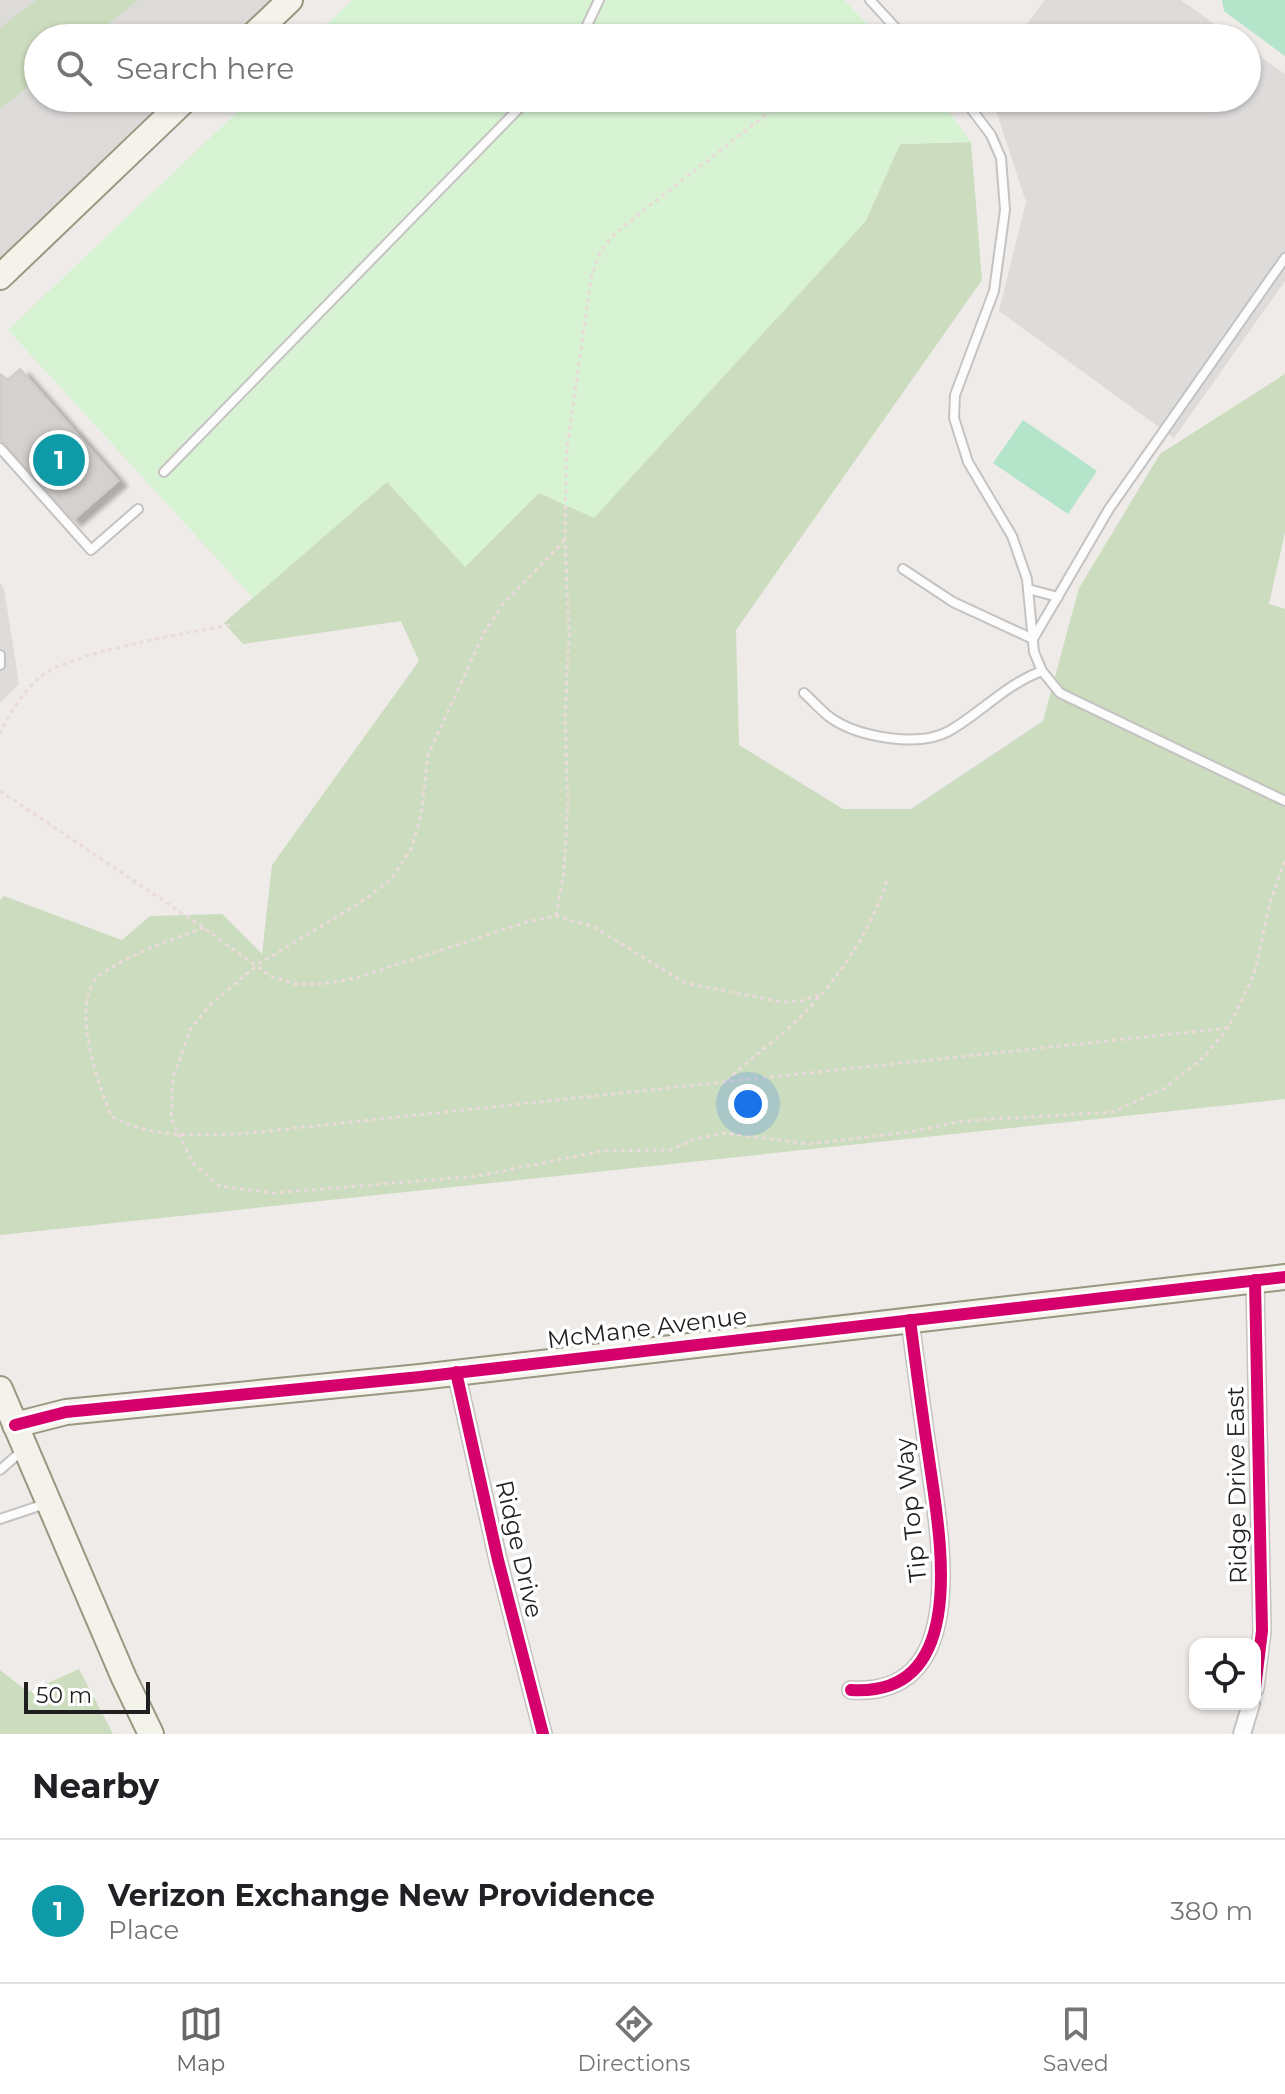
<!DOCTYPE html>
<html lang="en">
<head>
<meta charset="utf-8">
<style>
	:root { --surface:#fff; --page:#f6f6f6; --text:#202124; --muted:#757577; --line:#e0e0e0; --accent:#676665 }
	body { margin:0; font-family:Montserrat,sans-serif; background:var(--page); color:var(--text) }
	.controls { position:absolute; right:24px; bottom:24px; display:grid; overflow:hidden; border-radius:16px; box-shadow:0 2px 6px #0004 }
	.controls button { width:72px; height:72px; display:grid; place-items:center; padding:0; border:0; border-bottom:2px solid var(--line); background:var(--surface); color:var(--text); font:40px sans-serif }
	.scale { position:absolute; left:24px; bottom:20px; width:126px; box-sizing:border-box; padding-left:8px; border:4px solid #1f1f1f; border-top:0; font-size:22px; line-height:28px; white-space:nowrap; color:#1f1f1f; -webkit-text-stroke:6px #fff; paint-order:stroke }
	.you { position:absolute; left:748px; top:1104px; width:28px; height:28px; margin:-20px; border:6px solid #fff; border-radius:50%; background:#1a73e8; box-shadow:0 0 0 12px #1a73e833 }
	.badge { display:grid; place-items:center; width:52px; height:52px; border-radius:50%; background:var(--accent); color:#fff; font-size:26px; font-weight:700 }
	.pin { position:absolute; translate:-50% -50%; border:4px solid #fff; box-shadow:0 2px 8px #0006 }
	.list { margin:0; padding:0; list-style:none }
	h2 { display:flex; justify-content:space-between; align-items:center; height:104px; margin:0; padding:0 32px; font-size:34px }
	h2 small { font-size:26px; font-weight:400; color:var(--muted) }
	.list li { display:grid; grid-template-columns:52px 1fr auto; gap:24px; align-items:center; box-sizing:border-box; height:144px; padding:0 32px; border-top:2px solid var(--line) }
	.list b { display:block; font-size:30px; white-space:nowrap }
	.list p { margin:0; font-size:26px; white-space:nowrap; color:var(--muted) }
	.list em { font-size:26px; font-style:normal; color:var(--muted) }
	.icon { flex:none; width:44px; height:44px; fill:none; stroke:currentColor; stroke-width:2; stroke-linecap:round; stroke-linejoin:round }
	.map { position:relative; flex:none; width:1285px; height:1734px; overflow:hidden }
	.search { position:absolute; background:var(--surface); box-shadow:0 2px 6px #0004; left:24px; right:24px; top:24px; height:88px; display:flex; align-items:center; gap:20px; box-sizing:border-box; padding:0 28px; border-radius:44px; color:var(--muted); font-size:30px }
	.sheet { height:248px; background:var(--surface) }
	nav { display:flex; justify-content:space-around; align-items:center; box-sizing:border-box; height:112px; border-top:2px solid var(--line); background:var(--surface); font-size:22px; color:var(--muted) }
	nav a { display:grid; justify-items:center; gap:4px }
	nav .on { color:var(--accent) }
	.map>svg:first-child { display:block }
</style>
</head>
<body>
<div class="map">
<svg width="1285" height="1734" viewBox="0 0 1285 1734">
	<defs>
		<filter id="shadow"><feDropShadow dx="9" dy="5" stdDeviation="2" flood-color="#0004"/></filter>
	</defs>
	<rect width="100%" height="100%" fill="#eeebe8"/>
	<!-- residential -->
	<path fill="#dddbda" d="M0,0H294L253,38H38V98H189L0,275Z"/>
	<!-- forest -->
	<g fill="#ccdcbe">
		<path d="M36,0H138L91,38H38V79L0,109V28Z"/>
		<path d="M971,142L982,280L736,630L739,745L843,809H911L1043,721L1079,588L1160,454L1285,374V532L1269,604L1285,609V1099L0,1235V900L4,896L122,940L150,916L222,914L262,954L272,865L419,661L401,621L243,644L224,623L387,481L465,566L539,493L865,222L900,144Z"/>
		<path d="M79,1669L113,1734H0V1670L28,1692Z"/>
	</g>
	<!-- park -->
	<g fill="#d8f3d4">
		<path d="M352,0H844L881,38H313Z"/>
		<path d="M252,98H939L971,142L900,144L865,222L594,518L539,493L465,567L387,482L253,598L8,330Z"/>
	</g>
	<!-- pitch -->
	<g fill="#b4e4ca">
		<path d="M1222,0H1285V56L1224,11Z"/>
		<path d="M1023,420L1097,471L1068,514L993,463Z"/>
	</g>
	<!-- parking -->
	<g fill="#dedcdb">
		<path d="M1045,0H1181L1234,38H1016Z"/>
		<path d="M1247,47L1285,74V281L1174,438L999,311L1026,202L992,98H1247Z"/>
		<path d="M0,583L4,588L19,684L0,703Z"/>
	</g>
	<!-- building -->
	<path fill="#d5d1cf" stroke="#d1ccc9" stroke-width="2" filter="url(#shadow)" d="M20,369L118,481L72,521L0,439V374L8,380Z"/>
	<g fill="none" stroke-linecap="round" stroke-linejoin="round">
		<!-- lane casing -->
		<g stroke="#c5c3c2" stroke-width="12">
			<g id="lane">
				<path d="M870,0L905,38"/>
				<path d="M581,38L599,0"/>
				<path d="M963,98L991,135L1001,158L1005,210L994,291L955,395L954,418L968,462L1012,536L1027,579L1034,652L1042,671L1060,693L1285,801"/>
				<path d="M885,106L903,98"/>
				<path d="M0,448L91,550L138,509"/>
				<path d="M164,472L529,98"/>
				<path d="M903,569L953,602L1033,639L1109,509L1285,258"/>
				<path d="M1028,589L1058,597"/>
				<path d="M0,655V665"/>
				<path d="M804,693C813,701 821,711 831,718C858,737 919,748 949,731C981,713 1006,684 1042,671"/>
				<path d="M0,1470L24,1449"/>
				<path d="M0,1519L45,1504"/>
			</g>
		</g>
		<!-- street casing -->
		<g stroke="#c5c3c2" stroke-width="20">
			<g id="street">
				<path d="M1255,1280L1262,1631L1255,1688"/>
				<path d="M456,1372L498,1560L543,1734"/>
				<path d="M851,1690C973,1698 939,1532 929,1459C922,1413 916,1366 910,1320"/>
				<path d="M1242,1734L1251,1704"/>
			</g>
		</g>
		<!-- secondary casing -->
		<g stroke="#989780" stroke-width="28">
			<g id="secondary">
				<path d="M250,38L290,0"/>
				<path d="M0,277L187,98"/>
				<path d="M0,1389L124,1678L151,1734"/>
				<path d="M15,1425L66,1412L420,1377L1285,1277"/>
			</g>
		</g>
		<!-- path -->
		<g stroke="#ebdada" stroke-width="3" stroke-dasharray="4 4" stroke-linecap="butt">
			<path d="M565,540L503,604L484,633L428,755L421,816L411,849L392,878L366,899L257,965L209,1006L190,1030L173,1077L171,1118L193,1163L220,1186L273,1193L478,1176L602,1151L670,1150L696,1139L725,1133L809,1144L910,1132L963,1121L1113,1112L1165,1088L1205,1056L1228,1028L1254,975L1270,903L1285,859"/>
			<path d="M0,734C8,715 23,692 39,678C67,652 194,632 236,624"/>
			<path d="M0,791L204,928L270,976L294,984H323L356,978L530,921L556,916L592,926L685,983L782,1002L801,1001L818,995"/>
			<path d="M556,916L564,871L568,802L565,719L569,634L565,540L566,455L591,279L600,252L615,233L787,98"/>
			<path d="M204,928C181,935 104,964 93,983C74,1016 98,1083 111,1116C151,1139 203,1136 249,1133L1228,1028"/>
			<path d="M727,1081C748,1060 772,1044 793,1024C835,984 869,936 887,880"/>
		</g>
		<!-- lane -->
		<use href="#lane" stroke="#fcfcfc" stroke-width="8"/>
		<!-- street -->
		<use href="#street" stroke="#fcfcfc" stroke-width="16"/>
		<!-- secondary -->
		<use href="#secondary" stroke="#f4f3eb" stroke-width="24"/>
		<!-- cycleway casing -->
		<g stroke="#fff" stroke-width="17">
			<g id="cycleway">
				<path d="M1255,1280L1262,1631L1255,1688"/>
				<path d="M456,1372L498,1560L543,1734"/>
				<path d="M15,1425L66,1412L420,1377L1285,1277"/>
				<path d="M851,1690C973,1698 939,1532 929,1459C922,1413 916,1366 910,1320"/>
			</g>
		</g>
		<!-- cycleway -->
		<use href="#cycleway" stroke="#d6006c" stroke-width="12"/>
	</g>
	<g text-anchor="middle" stroke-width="7" stroke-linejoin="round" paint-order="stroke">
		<!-- street labels -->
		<g font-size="24" fill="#1f1f1f" stroke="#fff">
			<text transform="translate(647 1328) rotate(-7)" y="8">McMane Avenue</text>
			<text transform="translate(1237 1485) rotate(-91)" y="8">Ridge Drive East</text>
			<text transform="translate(911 1510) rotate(-96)" y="8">Tip Top Way</text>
			<text transform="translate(519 1549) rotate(77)" y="8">Ridge Drive</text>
		</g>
	</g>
</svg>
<div class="controls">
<button><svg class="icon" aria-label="locate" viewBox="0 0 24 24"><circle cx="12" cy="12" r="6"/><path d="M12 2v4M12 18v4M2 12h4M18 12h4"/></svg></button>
</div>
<div class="scale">50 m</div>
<div class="you"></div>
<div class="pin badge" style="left:59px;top:460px;background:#0f9aa8">1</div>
<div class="search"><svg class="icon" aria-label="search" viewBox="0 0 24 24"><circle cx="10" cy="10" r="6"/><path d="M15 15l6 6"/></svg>Search here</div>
</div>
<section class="sheet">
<h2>Nearby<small></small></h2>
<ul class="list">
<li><span class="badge" style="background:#0f9aa8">1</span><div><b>Verizon Exchange New Providence</b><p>Place</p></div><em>380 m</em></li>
</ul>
</section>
<nav>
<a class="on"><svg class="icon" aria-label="map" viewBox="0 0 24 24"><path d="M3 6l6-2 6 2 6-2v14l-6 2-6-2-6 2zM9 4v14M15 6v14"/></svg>Map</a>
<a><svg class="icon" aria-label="directions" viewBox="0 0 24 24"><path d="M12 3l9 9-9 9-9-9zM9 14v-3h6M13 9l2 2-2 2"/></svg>Directions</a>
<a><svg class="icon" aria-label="saved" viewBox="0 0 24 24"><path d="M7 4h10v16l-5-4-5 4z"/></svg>Saved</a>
</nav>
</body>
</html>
